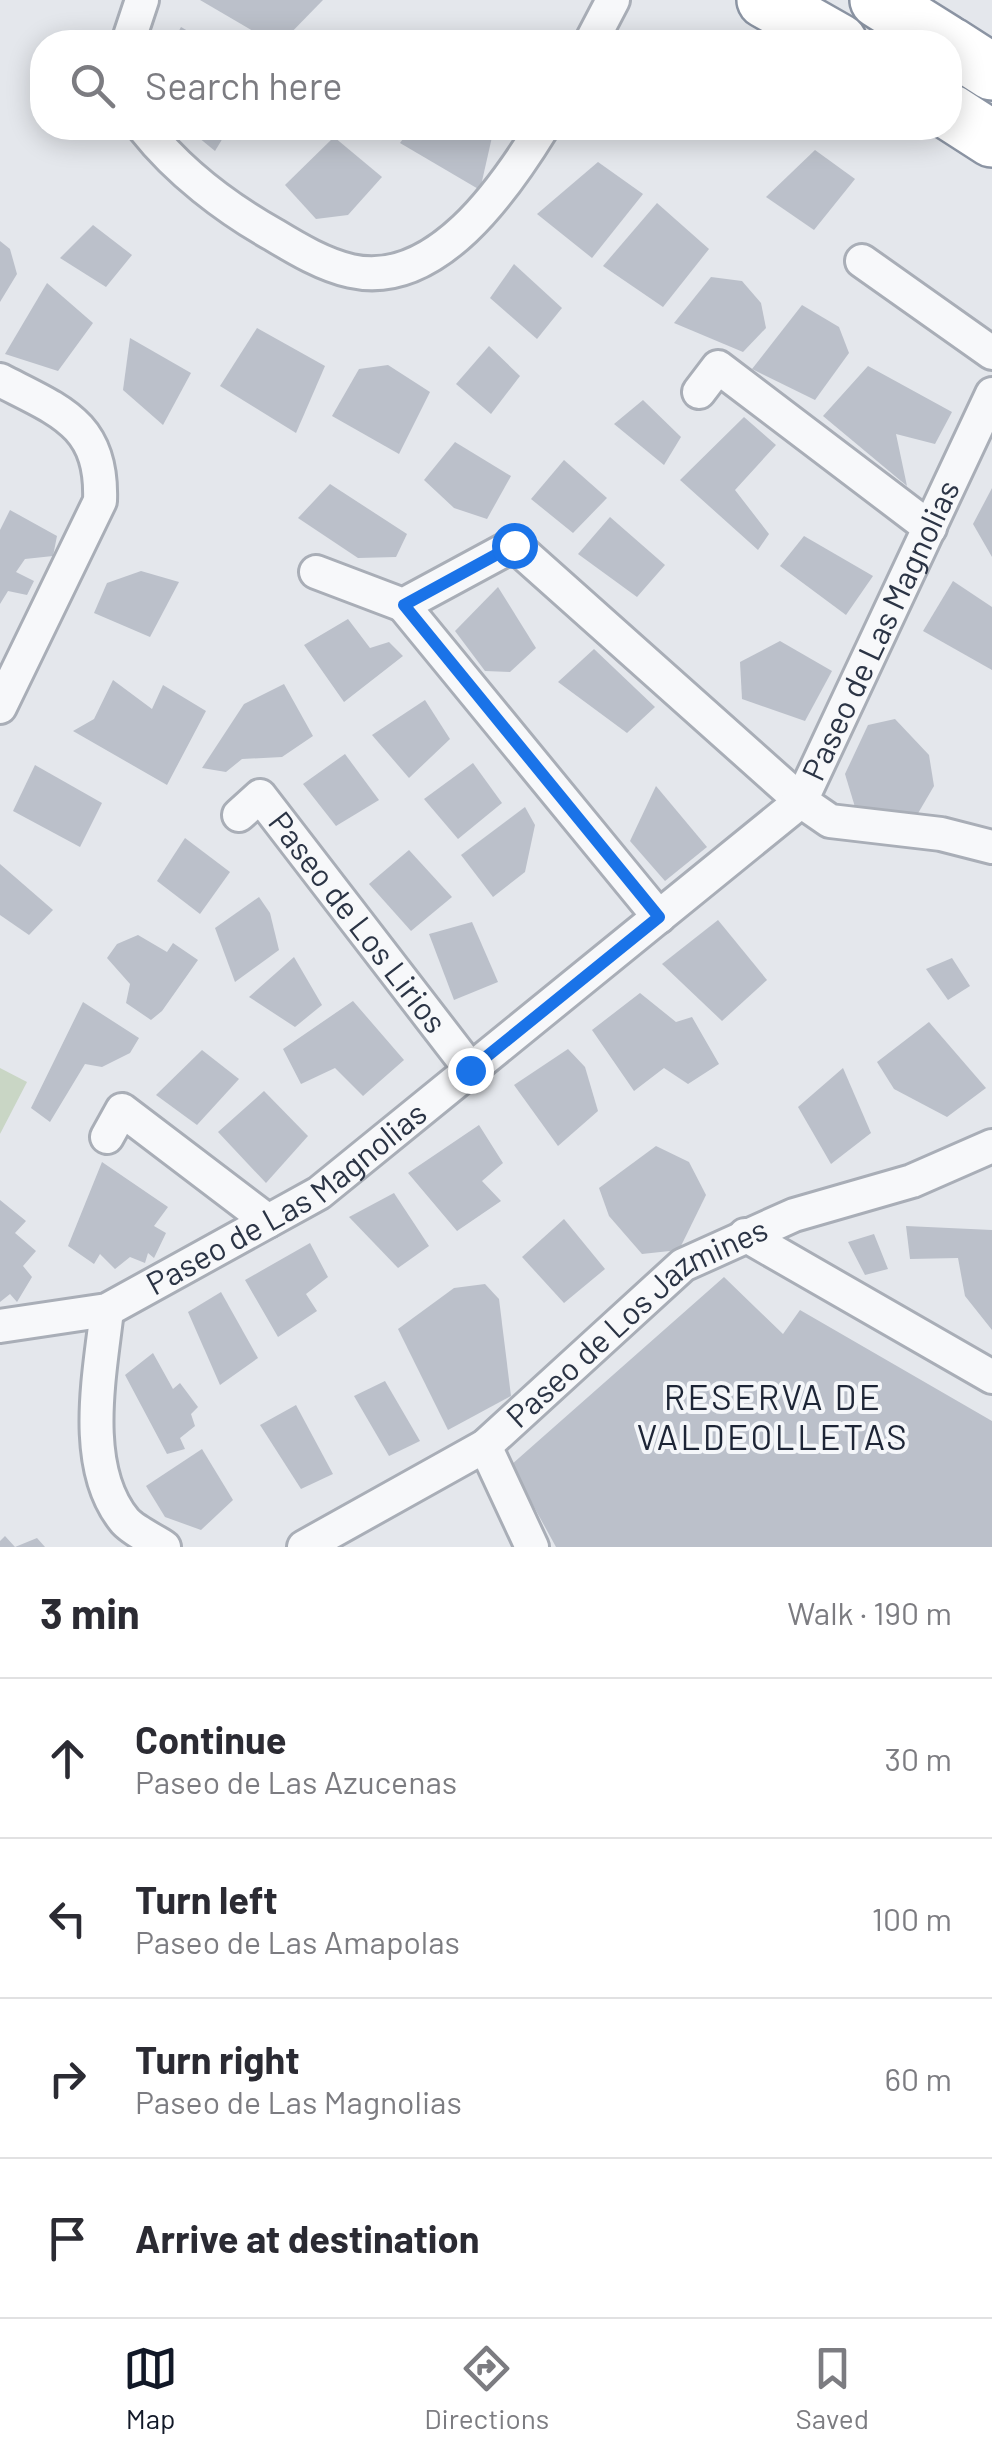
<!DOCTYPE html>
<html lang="en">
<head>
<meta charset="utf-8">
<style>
	:root { --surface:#fff; --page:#f7f7f7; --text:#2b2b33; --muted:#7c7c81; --line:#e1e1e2; --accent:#111827 }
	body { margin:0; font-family:Barlow,sans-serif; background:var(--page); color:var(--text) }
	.stop { position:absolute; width:30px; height:30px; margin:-22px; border:8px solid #1a73e8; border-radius:50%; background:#fff }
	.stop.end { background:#1a73e8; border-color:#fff; box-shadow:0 2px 10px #0008 }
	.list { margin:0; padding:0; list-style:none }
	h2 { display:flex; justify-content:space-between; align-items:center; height:130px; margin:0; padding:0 40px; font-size:42px }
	h2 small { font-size:32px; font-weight:400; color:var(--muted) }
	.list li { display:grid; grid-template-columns:65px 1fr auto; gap:30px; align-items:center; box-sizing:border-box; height:160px; padding:0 40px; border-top:2px solid var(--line) }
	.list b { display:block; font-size:38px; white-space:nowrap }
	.list p { margin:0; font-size:32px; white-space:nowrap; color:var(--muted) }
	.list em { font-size:32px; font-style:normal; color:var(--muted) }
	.icon { flex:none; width:55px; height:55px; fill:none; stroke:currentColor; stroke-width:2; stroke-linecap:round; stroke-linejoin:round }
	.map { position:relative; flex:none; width:992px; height:1547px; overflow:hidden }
	.search { position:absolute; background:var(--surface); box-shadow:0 5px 25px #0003; left:30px; right:30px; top:30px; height:110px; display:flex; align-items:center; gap:25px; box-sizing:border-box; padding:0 35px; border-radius:40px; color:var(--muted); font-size:38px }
	.sheet { height:770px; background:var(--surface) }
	nav { display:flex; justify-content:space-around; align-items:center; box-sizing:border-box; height:140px; border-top:2px solid var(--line); background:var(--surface); font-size:28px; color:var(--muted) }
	nav a { display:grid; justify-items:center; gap:5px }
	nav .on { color:var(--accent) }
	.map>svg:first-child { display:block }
</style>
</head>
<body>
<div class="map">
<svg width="992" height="1547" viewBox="0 0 992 1547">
	<rect width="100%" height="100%" fill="#e4e7ec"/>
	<!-- green -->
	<path fill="#c9d6c5" d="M0,1068L27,1082L0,1134Z"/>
	<!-- building -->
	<g fill="#bbc0ca">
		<path d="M200,0H323L282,42H272Z"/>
		<path d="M181,27L207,42H173Z"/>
		<path d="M187,128H229L215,151Z"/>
		<path d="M411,128H479L492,137L480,190L400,143Z"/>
		<path d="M334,137L382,177L348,215L316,219L285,185Z"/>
		<path d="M815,150L855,179L814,230L766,197Z"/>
		<path d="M598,162L643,194L592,258L537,214Z"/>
		<path d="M657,203L709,249L663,307L603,266Z"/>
		<path d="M93,225L132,255L106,287L60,258Z"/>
		<path d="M0,241L10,249L17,274L0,302Z"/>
		<path d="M514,264L562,308L537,339L490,298Z"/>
		<path d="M711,277L742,281L761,303L766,328L743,352L674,323Z"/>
		<path d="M47,283L93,323L58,371L5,354Z"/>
		<path d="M802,305L839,327L849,353L815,400L752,369Z"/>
		<path d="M257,328L325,366L296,433L220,386Z"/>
		<path d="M130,338L191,373L163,425L123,390Z"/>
		<path d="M489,346L520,376L491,414L456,384Z"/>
		<path d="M388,365L430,392L399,454L332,416L359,369Z"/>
		<path d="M868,366L952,412L935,444L896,434L907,486L823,416Z"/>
		<path d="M643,400L681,437L664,465L614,424Z"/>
		<path d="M744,417L776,445L735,490L769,534L758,550L680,480Z"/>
		<path d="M455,442L511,476L487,519L454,508L424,480Z"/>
		<path d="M564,460L607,498L573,533L531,499Z"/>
		<path d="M330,484L407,534L396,557L358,558L298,518Z"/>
		<path d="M992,488V557L973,524Z"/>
		<path d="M10,510L57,536L53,556L25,559L16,572L34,581L27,595L8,591L0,604V530Z"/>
		<path d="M610,517L665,565L637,597L578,554Z"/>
		<path d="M804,536L873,576L846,615L780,566Z"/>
		<path d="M141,571L179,582L150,637L94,613L107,583Z"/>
		<path d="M953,581L992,607V670L923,631Z"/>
		<path d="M498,587L536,648L510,672L485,671L455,631Z"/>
		<path d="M348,619L370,648L389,642L403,656L344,702L304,645Z"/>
		<path d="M780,641L832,671L805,721L742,699L740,662Z"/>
		<path d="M594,649L655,707L627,733L558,682Z"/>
		<path d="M113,680L152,709L163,685L206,711L167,785L73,731L94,719Z"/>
		<path d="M284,684L313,736L282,757L242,759L226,772L202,768L244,704Z"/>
		<path d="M425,700L450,739L409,778L372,735Z"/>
		<path d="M895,719L929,755L934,786L917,815L855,807L845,774L868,725Z"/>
		<path d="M345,754L379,800L336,826L303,784Z"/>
		<path d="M473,763L502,803L458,839L424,799Z"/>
		<path d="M35,765L102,803L80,847L13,811Z"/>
		<path d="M656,786L707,847L665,881L630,841Z"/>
		<path d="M525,807L535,825L525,872L493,897L461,855Z"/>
		<path d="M185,838L230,872L200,914L157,881Z"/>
		<path d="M409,850L452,897L411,931L369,884Z"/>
		<path d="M0,864L53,910L29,935L0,915Z"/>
		<path d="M259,897L270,913L279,950L235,982L215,928Z"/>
		<path d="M718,920L767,980L722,1021L662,964Z"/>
		<path d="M472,922L498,982L454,1000L429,934Z"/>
		<path d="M138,935L167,952L173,943L198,960L162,1011L151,1020L126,1003L130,984L107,958L117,944Z"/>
		<path d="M294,957L322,1005L295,1027L249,997Z"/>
		<path d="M952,958L970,986L948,1000L926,969Z"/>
		<path d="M640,993L676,1022L692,1017L719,1064L688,1084L664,1068L634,1091L592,1030Z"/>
		<path d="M353,1001L404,1060L363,1096L335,1068L301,1084L283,1049Z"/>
		<path d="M83,1002L139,1038L130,1053L102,1067L85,1064L50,1122L31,1108Z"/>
		<path d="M929,1022L986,1088L947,1117L894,1089L877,1062Z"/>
		<path d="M568,1049L585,1067L598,1111L558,1146L514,1085Z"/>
		<path d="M202,1050L239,1079L197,1125L156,1095Z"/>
		<path d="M843,1068L871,1133L831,1164L798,1107Z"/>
		<path d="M264,1091L308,1136L266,1183L218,1132Z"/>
		<path d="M479,1125L503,1163L482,1181L501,1201L457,1231L408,1173Z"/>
		<path d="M656,1146L689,1162L706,1195L679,1250L642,1254L609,1216L599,1188Z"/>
		<path d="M102,1162L168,1207L154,1226L166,1233L154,1258L148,1253L145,1263L130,1257L115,1269L100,1254L94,1264L68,1246Z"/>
		<path d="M394,1193L429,1246L398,1268L349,1217Z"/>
		<path d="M0,1200L26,1221L15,1233L36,1251L23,1266L32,1277L17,1302L10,1294L0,1302Z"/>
		<path d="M564,1219L605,1269L564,1303L522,1257Z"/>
		<path d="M906,1226L992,1230V1330L965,1296L958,1258L910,1259Z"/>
		<path d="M874,1234L888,1269L865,1275L848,1242Z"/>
		<path d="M310,1243L328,1277L306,1294L317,1311L278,1337L245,1280Z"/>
		<path d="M724,1277L783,1334L800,1310L992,1421V1547H556L511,1465Z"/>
		<path d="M485,1284L499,1299L511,1396L448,1430L398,1329L454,1288Z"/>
		<path d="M221,1292L258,1358L220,1385L188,1312Z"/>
		<path d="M153,1353L173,1389L180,1383L198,1407L191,1414L195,1426L180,1438L185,1449L167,1454L125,1375Z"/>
		<path d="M385,1381L420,1441L389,1456L354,1396Z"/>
		<path d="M296,1405L333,1474L301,1489L260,1425Z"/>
		<path d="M202,1449L233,1500L201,1530L165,1517L146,1486Z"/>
		<path d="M5,1536L15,1547L37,1538L45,1547H0V1541Z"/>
	</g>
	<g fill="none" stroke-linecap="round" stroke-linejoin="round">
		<!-- street casing -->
		<g stroke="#a9aeb7" stroke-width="38">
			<g id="street">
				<path d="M128,42L142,0"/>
				<path d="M591,42L613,0"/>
				<path d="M144,128C178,171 226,208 274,235C297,249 324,265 351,271C436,290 505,188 542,128"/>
				<path d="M862,261L992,353"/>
				<path d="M0,380C60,411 103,424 100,501L0,707"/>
				<path d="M699,392L718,367L930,528"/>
				<path d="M316,572L403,605L514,545L801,801L830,821L941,834L992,847"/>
				<path d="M403,605L659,917"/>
				<path id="s1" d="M239,815L260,796L471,1070"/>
				<path d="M107,1137L122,1110L268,1221"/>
				<path d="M745,1235L992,1377"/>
				<path d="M107,1310C100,1373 80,1467 125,1521C134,1531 152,1539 164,1547"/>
				<path id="s2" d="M0,1326L107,1310L319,1193L801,801L992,394"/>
				<path d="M485,1446L532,1547"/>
				<path id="s3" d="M304,1547L485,1446L683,1265L794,1215L912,1181L992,1146"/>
			</g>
		</g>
		<!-- highway casing -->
		<g stroke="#8b94a3" stroke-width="60">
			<g id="highway">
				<path d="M765,0L839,42"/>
				<path d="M878,0L945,42"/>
				<path d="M950,45L992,72"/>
				<path d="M950,112L992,139"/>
			</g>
		</g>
		<!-- street -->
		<use href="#street" stroke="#f7f8fa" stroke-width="32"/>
		<!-- highway -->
		<use href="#highway" stroke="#fff" stroke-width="55"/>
	</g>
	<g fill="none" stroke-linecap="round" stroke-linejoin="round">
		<!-- route -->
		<path stroke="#1a73e8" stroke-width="12" d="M470,1070L659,917L404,605L514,545"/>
	</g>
	<g text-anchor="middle" stroke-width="8" stroke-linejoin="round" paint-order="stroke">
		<!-- street labels -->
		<g font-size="32" fill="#2b3445" stroke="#f4f6f9">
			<text dy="11" stroke="none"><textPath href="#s2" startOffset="1160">Paseo de Las Magnolias</textPath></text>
			<text dy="11" stroke="none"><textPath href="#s1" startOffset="188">Paseo de Los Lirios</textPath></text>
			<text dy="11" stroke="none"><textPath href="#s2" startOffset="320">Paseo de Las Magnolias</textPath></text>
			<text dy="11" stroke="none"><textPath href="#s3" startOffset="405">Paseo de Los Jazmines</textPath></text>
		</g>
		<!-- neighbourhood labels -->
		<g font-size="35" letter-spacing="2.5" fill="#1d2536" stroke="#f4f6f9">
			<text x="773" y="1410">RESERVA DE<tspan x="773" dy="40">VALDEOLLETAS</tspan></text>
		</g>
	</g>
</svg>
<div class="stop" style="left:514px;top:545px"></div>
<div class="stop end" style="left:470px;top:1070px"></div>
<div class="search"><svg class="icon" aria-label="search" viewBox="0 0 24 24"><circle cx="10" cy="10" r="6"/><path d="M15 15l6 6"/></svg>Search here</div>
</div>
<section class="sheet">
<h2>3 min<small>Walk · 190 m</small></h2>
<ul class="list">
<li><svg class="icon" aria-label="ahead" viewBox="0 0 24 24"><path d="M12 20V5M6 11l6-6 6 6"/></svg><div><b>Continue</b><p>Paseo de Las Azucenas</p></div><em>30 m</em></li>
<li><svg class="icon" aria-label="left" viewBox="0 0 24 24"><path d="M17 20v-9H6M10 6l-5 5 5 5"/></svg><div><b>Turn left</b><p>Paseo de Las Amapolas</p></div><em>100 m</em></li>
<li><svg class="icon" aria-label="right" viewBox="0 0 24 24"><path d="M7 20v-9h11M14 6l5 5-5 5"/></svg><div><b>Turn right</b><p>Paseo de Las Magnolias</p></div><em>60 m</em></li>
<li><svg class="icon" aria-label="arrive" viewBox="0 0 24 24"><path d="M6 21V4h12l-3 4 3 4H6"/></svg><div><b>Arrive at destination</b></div></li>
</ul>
</section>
<nav>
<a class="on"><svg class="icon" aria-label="map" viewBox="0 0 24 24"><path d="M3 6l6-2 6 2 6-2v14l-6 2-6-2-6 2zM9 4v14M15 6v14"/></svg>Map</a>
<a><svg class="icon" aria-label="directions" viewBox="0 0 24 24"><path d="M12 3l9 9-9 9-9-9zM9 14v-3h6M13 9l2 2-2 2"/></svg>Directions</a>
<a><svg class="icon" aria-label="saved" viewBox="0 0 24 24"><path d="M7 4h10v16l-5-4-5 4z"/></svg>Saved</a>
</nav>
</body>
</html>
